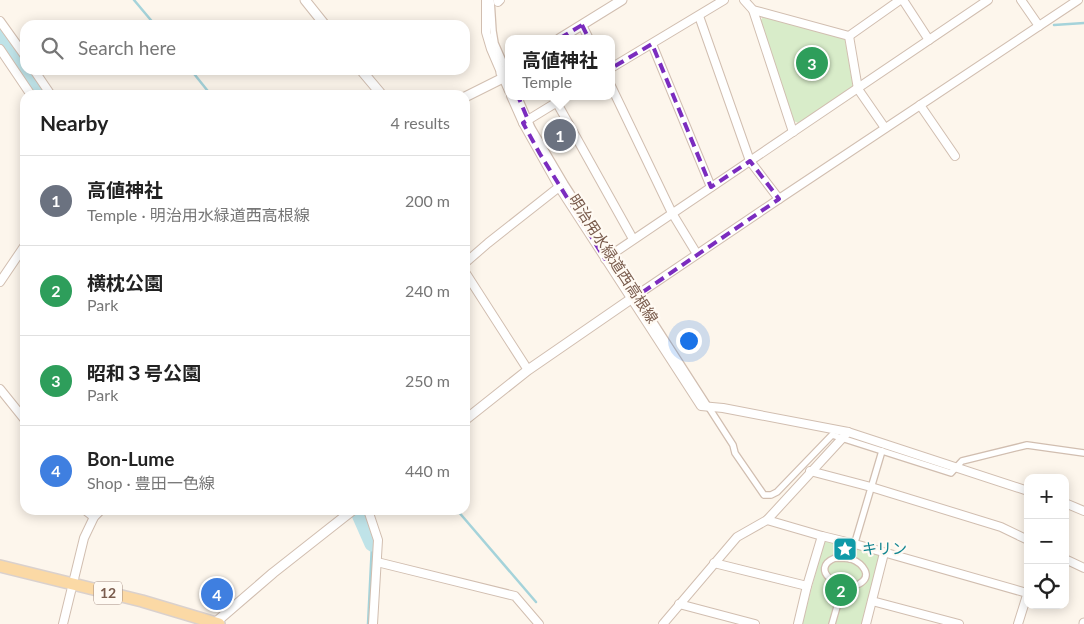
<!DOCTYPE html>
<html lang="en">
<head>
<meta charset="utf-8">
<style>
	:root { --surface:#fff; --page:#f2f2f2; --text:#222; --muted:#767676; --line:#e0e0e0; --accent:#7c3aed }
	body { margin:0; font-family:Lato,"Noto Sans JP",sans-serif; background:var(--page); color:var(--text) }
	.controls { position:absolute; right:15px; bottom:15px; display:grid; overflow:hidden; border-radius:10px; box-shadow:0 2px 12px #0003 }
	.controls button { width:45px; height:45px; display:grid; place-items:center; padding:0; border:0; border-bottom:1px solid var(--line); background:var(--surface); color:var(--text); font:25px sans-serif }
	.you { position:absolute; left:688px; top:340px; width:18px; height:18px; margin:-12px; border:4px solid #fff; border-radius:50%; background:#1a73e8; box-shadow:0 0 0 8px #1a73e833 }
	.badge { display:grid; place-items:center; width:32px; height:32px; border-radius:50%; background:var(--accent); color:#fff; font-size:16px; font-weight:700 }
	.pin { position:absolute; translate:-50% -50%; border:2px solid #fff; box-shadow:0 1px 5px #0006 }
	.popup { position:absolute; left:505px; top:35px; width:110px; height:65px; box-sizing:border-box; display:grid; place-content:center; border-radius:10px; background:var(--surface); filter:drop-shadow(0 1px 4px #0005); font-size:16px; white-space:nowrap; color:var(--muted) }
	.popup b { font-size:19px; color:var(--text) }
	.popup::after { content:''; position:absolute; left:50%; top:100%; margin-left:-10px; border:10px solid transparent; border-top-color:var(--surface) }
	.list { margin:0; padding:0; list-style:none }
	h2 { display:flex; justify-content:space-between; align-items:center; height:65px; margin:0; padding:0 20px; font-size:21px }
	h2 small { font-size:16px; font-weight:400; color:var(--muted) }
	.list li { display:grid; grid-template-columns:32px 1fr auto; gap:15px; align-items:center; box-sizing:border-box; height:90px; padding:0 20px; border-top:1px solid var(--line) }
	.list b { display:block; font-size:19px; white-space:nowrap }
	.list p { margin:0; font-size:16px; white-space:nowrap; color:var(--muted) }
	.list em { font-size:16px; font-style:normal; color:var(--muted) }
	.icon { flex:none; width:28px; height:28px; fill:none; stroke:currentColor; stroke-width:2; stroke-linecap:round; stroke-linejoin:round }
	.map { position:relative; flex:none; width:1084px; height:624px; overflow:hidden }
	.search { position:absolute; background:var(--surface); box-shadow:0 2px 12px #0003; left:20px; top:20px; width:450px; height:55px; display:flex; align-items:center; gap:12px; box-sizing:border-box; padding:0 18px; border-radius:15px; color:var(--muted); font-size:19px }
	.panel { position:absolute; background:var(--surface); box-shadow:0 2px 12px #0003; left:20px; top:90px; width:450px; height:425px; border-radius:15px }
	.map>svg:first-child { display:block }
</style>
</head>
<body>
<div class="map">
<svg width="1084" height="624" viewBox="0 0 1084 624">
	<rect width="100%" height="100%" fill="#fdf6ec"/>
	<!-- green -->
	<g fill="#d8ecc9">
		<path d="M764,16L843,37L845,40L853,86L852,88L800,124L794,121L760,21Z"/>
		<path d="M826,540L878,554L880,556L862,624H802L824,542Z"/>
	</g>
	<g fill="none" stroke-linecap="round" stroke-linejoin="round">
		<!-- stream -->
		<g stroke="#a5d3da" stroke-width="2.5">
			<path d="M134,0L155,25"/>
			<path d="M1054,25L1084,23"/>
			<path d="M191,70L211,95"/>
			<path d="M457,510L536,602"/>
			<path d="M368,624L372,544"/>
		</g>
		<!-- river -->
		<g stroke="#bfe3e8" stroke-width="15">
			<path d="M0,35L25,70"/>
			<path d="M25,70L42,95"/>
			<path d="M357,510L372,544"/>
		</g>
		<!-- pedestrian casing -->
		<g stroke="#d1beb0" stroke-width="8">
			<g id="pedestrian">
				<path d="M491,0L493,31L495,43L509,75"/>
				<path d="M518,96L532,128L565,184L733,445L735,453L764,495H771L777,492L832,435L951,473L962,461L1027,445L1084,453"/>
				<path d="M835,558C841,558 846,558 851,559C862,563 874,576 859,584C840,593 808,569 835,558Z"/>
				<path d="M850,559L882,451"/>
				<path d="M832,624L843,586"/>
			</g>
		</g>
		<!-- minor casing -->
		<g stroke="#d1beb0" stroke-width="10">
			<g id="minor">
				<path d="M486,0V32L491,49L509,91"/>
				<path d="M498,0V2L500,0"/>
				<path d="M744,0L753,10L849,36L900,0"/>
				<path d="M903,0L929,40"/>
				<path d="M1021,0L1039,26"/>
				<path d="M753,10L793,132"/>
				<path d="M699,16L750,161L779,199"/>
				<path d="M0,21L25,56"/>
				<path d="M582,25L589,39"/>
				<path d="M849,36L858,89L885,128"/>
				<path d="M652,44L711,187"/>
				<path d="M0,49L31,95"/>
				<path d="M611,68L724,0"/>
				<path d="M34,70L51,95"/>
				<path d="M611,86L672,213L697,254"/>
				<path d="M511,96L523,123L559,187L701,406L723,408L848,432L1028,491"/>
				<path d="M557,103L633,239"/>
				<path d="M920,105L955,156"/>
				<path d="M523,123L567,96"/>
				<path d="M605,259L988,0"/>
				<path d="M465,263L488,243L559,187"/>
				<path d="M465,272L528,370"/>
				<path d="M0,282L25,245"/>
				<path d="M631,299L779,199L1078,0"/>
				<path d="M0,389L25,420"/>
				<path d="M810,471L871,487L1001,527L1028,540"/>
				<path d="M1065,503L1084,511"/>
				<path d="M85,510L94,517"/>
				<path d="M368,510L378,540L373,624"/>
				<path d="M767,520L822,536L855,544L1027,593"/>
				<path d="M1065,559L1084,568"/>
				<path d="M377,562L515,596L539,624"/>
				<path d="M714,563L807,586"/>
				<path d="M872,601L959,624"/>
				<path d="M679,604L755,624"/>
				<path d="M63,624L84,538L94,517L101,510"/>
				<path d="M663,624L737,537L767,520L848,432"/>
				<path d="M798,624L807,586L822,536"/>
				<path d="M866,624L884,553"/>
				<path d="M1018,624L1028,592"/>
			</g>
		</g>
		<!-- tertiary casing -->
		<g stroke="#d1beb0" stroke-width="11">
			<g id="tertiary">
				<path d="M305,0L325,25"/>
				<path d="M559,39L622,0"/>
				<path d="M361,70L382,95"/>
				<path d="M501,73L509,69"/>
				<path d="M465,97L503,78"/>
				<path d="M465,420L528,370L631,299"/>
				<path d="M215,623L273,573L353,510"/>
				<path d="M1084,624V623"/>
			</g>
		</g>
		<!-- primary casing -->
		<g stroke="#dad1cd" stroke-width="14">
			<path id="primary" d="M0,566L142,601L219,624"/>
		</g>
		<!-- pedestrian -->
		<use href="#pedestrian" stroke="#fff" stroke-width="5.5"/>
		<!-- minor -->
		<use href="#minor" stroke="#fff" stroke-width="8"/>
		<!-- tertiary -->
		<use href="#tertiary" stroke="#fff" stroke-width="9"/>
		<!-- primary -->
		<use href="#primary" stroke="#fbd9a5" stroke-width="11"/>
	</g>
	<!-- marked area -->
	<path fill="none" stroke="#7b2cbf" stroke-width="4" stroke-dasharray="10 6" stroke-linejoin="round" d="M582,25L605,72L652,44L711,187L750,161L779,199L637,296L610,255L605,259L540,154L523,123L528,120L507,70Z"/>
	<!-- icons -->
	<defs>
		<g id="sight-square" transform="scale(1.25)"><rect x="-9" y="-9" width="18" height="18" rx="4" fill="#0f9aa8" stroke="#fffaf3"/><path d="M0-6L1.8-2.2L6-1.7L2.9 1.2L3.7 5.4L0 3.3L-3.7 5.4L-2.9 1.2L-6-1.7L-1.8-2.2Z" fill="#fff"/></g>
	</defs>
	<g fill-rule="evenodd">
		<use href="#sight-square" x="845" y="549"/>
	</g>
	<g text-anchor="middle" stroke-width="4.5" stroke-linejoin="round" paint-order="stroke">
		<!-- shield labels -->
		<rect fill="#fffaf3" stroke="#a28b7f" stroke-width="1" x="94" y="581.5" width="28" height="23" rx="4"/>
		<g font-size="14" font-weight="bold" fill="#7a5c4d">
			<text x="108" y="598">12</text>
		</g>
		<!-- street labels -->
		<g font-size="15" fill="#7a5c4d" stroke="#fffaf3">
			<text transform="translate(613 259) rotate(57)" y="5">明治用水緑道西高根線</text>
		</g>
		<!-- culture labels -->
		<g font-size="15" fill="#0d838f" stroke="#fffaf3" text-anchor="start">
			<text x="862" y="554">キリン</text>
		</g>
	</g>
</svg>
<div class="controls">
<button>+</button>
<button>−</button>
<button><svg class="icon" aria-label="locate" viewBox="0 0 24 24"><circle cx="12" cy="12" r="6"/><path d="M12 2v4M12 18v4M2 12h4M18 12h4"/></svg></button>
</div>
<div class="you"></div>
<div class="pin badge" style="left:560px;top:135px;background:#6b7280">1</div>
<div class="popup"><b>高値神社</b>Temple</div>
<div class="pin badge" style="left:841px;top:590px;background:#2e9e5b">2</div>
<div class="pin badge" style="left:812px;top:63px;background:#2e9e5b">3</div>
<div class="pin badge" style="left:217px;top:594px;background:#3f7fe0">4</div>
<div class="search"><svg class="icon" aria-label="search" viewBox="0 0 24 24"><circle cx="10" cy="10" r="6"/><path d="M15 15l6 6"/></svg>Search here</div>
<section class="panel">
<h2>Nearby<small>4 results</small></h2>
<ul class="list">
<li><span class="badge" style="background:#6b7280">1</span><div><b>高値神社</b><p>Temple · 明治用水緑道西高根線</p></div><em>200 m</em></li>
<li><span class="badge" style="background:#2e9e5b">2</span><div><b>横枕公園</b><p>Park</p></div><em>240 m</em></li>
<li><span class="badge" style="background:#2e9e5b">3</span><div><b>昭和３号公園</b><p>Park</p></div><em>250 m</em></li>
<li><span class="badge" style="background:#3f7fe0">4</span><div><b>Bon-Lume</b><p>Shop · 豊田一色線</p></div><em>440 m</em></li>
</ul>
</section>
</div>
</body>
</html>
